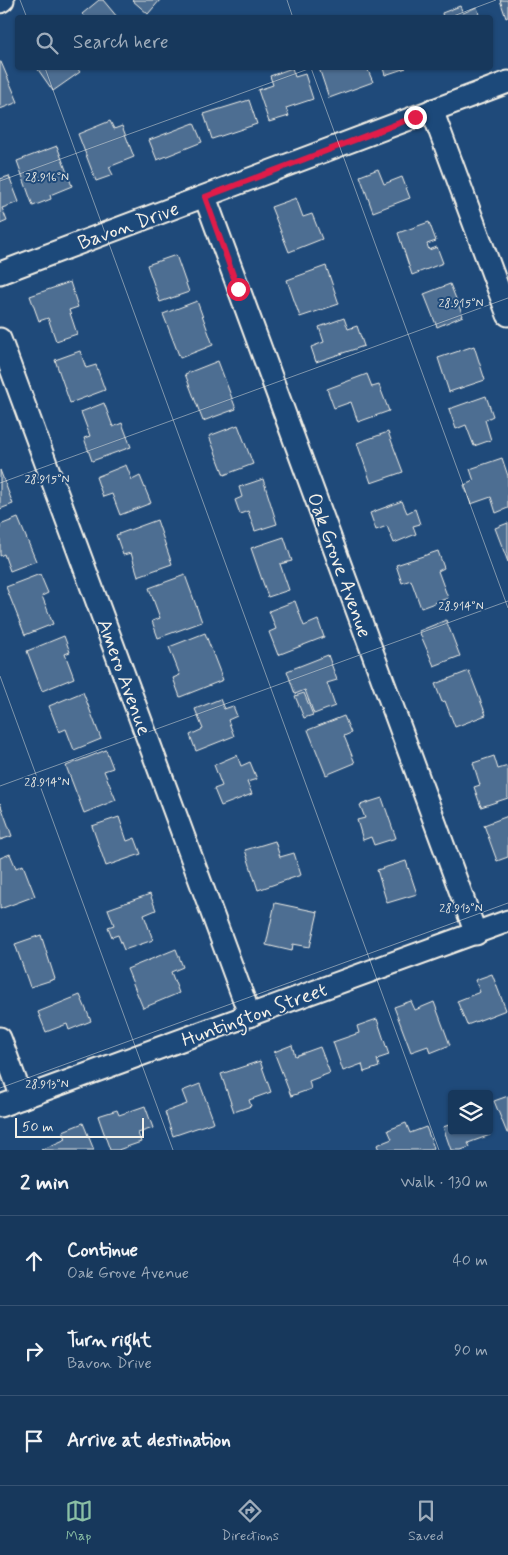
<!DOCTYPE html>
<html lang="en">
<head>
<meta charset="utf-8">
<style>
	:root { --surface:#17385c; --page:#244365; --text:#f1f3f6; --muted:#9eacbb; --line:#365272; --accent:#8abfa5 }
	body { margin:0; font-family:Mynerve,sans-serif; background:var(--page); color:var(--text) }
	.controls { position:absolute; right:15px; bottom:15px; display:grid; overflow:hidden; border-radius:5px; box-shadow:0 1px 4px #0004 }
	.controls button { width:45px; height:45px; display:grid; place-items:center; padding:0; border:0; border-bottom:1px solid var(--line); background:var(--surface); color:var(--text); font:25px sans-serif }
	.scale { position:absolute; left:15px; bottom:12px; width:129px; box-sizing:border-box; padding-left:5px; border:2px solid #f4f1e8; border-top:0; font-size:14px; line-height:18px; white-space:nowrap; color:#f4f1e8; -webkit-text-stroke:4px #1f4a7a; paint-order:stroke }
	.stop { position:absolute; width:15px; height:15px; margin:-11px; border:4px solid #e11d48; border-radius:50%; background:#fff }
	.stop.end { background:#e11d48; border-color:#fff; box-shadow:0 1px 5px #0008 }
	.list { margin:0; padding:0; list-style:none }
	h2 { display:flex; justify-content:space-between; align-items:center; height:65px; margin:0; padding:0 20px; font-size:21px }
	h2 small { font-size:16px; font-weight:400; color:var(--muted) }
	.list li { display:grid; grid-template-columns:32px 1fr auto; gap:15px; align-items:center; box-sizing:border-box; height:90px; padding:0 20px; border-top:1px solid var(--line) }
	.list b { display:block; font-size:19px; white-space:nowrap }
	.list p { margin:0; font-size:16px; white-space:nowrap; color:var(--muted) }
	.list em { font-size:16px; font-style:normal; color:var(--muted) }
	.icon { flex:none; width:28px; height:28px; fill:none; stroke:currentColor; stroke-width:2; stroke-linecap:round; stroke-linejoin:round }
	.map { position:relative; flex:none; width:508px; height:1150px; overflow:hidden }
	.search { position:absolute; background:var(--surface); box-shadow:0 1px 4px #0004; left:15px; right:15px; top:15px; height:55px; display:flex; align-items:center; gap:12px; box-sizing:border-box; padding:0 18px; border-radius:5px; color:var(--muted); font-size:19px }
	.sheet { height:335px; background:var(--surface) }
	nav { display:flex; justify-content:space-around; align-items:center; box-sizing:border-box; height:70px; border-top:1px solid var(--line); background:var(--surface); font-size:14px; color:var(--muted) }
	nav a { display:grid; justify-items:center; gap:2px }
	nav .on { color:var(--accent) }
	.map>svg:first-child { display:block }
</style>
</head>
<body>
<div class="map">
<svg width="508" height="1150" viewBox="0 0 508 1150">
	<rect width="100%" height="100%" fill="#1f4a7a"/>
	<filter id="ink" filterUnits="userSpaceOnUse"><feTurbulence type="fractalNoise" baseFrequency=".02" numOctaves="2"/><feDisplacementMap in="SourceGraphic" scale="10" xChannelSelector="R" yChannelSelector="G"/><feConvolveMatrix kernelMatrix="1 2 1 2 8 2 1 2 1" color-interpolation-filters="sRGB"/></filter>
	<g filter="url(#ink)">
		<!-- building -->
		<g fill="#4d6e92" stroke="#f4f1e8">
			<path d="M99,0H103L118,18H86L82,14Z"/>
			<path d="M132,0H160L148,14Z"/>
			<path d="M500,0H508V17L506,18Z"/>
			<path d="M460,6L463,13L477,7L480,18H443L442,13Z"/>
			<path d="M0,62H1L18,102L0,109Z"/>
			<path d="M37,68H77L80,72L53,91Z"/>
			<path d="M292,68L295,77L305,74L313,99L286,108L289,116L269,122L258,90L273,85L270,76Z"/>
			<path d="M319,68H367L373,82L329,98Z"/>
			<path d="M383,68H406L385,75Z"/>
			<path d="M249,100L257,124L212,139L204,114Z"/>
			<path d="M110,121L114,129L122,126L134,157L109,167L113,175L96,181L78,134Z"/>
			<path d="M194,123L202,142L157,160L149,140Z"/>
			<path d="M57,146L72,186L50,195L51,199L33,206L17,161Z"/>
			<path d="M378,169L384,184L402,177L410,198L373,212L360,176Z"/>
			<path d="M9,176L19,202L2,208L7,221L0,224V179Z"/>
			<path d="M296,198L303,217L312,214L322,239L289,252L271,207Z"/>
			<path d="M429,222L436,241L427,244L429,250L437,247L443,263L412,275L398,233Z"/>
			<path d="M176,255L189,292L160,302L147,265Z"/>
			<path d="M326,266L339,304L300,317L287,280Z"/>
			<path d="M70,282L78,307L69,310L77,334L56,341L48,318L39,321L30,296Z"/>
			<path d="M450,284L463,316L437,327L424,294Z"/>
			<path d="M197,301L213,345L180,358L163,314Z"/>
			<path d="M344,318L348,329L357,326L364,346L316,362L311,347L324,342L319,327Z"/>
			<path d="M474,346L485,380L449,392L438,358Z"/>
			<path d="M80,351L86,368L96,365L105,390L70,403L55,360Z"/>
			<path d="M218,361L236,409L203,421L185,374Z"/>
			<path d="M367,374L372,387L379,385L389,411L358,422L351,402L334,408L327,389Z"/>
			<path d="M486,396L493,416L485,420L491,440L474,446L466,425L456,429L449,409Z"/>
			<path d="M104,403L113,427L122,423L131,447L92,461L84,438L90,436L81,412Z"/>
			<path d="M238,425L253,464L224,475L209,436Z"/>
			<path d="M388,432L403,472L371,483L357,443Z"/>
			<path d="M502,458L508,476V508L496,513L491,497L471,504L464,485L474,481L470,469Z"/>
			<path d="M126,465L132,480L140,476L151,503L120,515L112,494L103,497L96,477Z"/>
			<path d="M0,470L13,504L0,509Z"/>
			<path d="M263,479L277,524L255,531L248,511L240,514L235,500L242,497L239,487Z"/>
			<path d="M402,501L407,513L415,509L420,524L413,526L416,534L394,543L387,526L376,530L370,513Z"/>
			<path d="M18,518L36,561L10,571L4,554L0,556V525Z"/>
			<path d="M157,520L172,564L138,576L131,553L123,555L116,535Z"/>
			<path d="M508,523V562L495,528Z"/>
			<path d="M284,537L292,561L280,564L289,590L268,597L251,548Z"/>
			<path d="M438,551L444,568L438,571L448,598L421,608L411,580L402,583L396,565Z"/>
			<path d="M40,574L48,593L42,596L53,624L25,635L6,587Z"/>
			<path d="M185,575L202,622L158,638L152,621L160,618L149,588Z"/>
			<path d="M295,601L304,626L318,620L324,637L278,655L269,632L276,629L269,611Z"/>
			<path d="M446,620L460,656L434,666L419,631Z"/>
			<path d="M205,633L223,680L180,697L173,678L180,675L169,647Z"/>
			<path d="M64,636L70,652L65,654L74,678L42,691L27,651Z"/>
			<path d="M328,655L337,680L327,683L335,706L314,714L305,690L295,694L287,671Z"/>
			<path d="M469,671L486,715L455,727L445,701L442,702L435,684Z"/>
			<path d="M83,692L101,739L74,750L66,729L59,732L49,706Z"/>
			<path d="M304,693L313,715L304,718L295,696Z"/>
			<path d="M220,699L224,709L233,706L237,716L228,720L234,736L196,751L190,735L203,729L195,709Z"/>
			<path d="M344,716L351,733L344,736L355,763L326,775L308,730Z"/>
			<path d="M106,750L113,768L104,771L116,800L84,813L66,766Z"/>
			<path d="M237,755L241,766L250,762L257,779L247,782L252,794L221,806L214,789L222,786L214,765Z"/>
			<path d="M494,756L498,769L508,766V798L481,807L474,787L480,785L473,763Z"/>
			<path d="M382,798L396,838L374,845L371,837L363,840L357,820L365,818L360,805Z"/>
			<path d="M0,803L12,836L0,840Z"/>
			<path d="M508,816V857L497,861L484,825Z"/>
			<path d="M119,817L127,841L135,838L141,854L106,866L92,826Z"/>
			<path d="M275,841L280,857L294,853L301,875L258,890L245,850Z"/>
			<path d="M10,854L16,868L23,865L35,896L0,909V858Z"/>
			<path d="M406,861L417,894L387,903L377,870Z"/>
			<path d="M150,894L156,910L144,915L153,940L124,950L118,935L112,937L108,927L114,925L108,909Z"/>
			<path d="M275,903L318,912L310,947L293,944L292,951L266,945Z"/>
			<path d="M41,935L55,979L30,987L15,944Z"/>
			<path d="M176,949L183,967L171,972L179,993L143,1008L127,969Z"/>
			<path d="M492,974L506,1010L467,1025L457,1001L480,992L475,980Z"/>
			<path d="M80,995L91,1021L69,1030L67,1024L46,1032L38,1012Z"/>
			<path d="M411,1001L415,1010L434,1002L450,1045L430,1053L428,1046L411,1052L394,1007Z"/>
			<path d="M377,1019L389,1055L377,1059L379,1067L364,1072L362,1064L343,1071L333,1042L359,1033L357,1026Z"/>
			<path d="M292,1045L295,1056L320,1047L330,1073L309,1081L311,1089L291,1096L274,1052Z"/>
			<path d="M260,1061L271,1092L249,1100L251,1106L234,1112L221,1074Z"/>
			<path d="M200,1084L214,1122L173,1136L165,1112L187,1104L182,1091Z"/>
			<path d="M508,1096V1133H507L494,1101Z"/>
			<path d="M145,1106L153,1128L138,1133L141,1142L118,1150H110L98,1116L117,1110L119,1115Z"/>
			<path d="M83,1123L94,1150H41L66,1139L63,1131Z"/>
			<path d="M406,1123L410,1133L426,1127L434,1148L429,1150H379L377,1145L392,1139L388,1130Z"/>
			<path d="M452,1124V1131H488L490,1135L468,1143L470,1147L461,1150H451L443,1127Z"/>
		</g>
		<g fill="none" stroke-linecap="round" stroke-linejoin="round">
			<!-- minor casing -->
			<g stroke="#f4f1e8" stroke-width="25">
				<g id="minor">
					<path d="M0,2L3,0"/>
					<path d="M432,110L508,315"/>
					<path d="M205,197L476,934"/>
					<path d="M0,273L508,82"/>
					<path d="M0,339L250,1016"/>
					<path d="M0,1038L22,1098"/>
					<path d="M0,1106L508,921"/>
				</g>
			</g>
			<!-- minor -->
			<use href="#minor" stroke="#1f4a7a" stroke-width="21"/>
		</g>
	</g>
	<g fill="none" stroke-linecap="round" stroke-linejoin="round" filter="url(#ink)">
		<!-- route -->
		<path stroke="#e11d48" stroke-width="6" d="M238,289L205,197L415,117"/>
	</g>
	<!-- ticks -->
	<path fill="none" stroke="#f4f1e8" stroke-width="1" stroke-opacity="0.45" d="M20,0L27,18M287,0L293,18M448,18L496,0M45,68L439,1150M311,68L508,608M0,181L311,68M0,483L508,298M0,676L173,1150M0,786L508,601M0,1088L508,903"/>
	<g text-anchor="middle" stroke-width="4" stroke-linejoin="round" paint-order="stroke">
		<!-- street labels -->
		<g font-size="20" fill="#f4f1e8" stroke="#1f4a7a">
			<text transform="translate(128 225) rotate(-20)" y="7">Bavon Drive</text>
			<text transform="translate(340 565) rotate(70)" y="7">Oak Grove Avenue</text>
			<text transform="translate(125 677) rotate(70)" y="7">Amero Avenue</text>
			<text transform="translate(254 1014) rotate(-20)" y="7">Huntington Street</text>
		</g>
	</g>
	<g font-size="12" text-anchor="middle" fill="#f4f1e8" stroke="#1f4a7a" stroke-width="4" stroke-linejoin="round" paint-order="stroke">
		<text x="47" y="181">28.916°N</text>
		<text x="461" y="307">28.915°N</text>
		<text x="47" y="483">28.915°N</text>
		<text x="461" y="610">28.914°N</text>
		<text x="47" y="786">28.914°N</text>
		<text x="461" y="912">28.913°N</text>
		<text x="47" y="1088">28.913°N</text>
	</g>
</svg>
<div class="controls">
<button><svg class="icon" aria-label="layers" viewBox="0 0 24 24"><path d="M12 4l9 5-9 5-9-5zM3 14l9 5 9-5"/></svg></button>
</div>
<div class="scale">50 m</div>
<div class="stop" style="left:238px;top:289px"></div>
<div class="stop end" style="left:415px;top:117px"></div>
<div class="search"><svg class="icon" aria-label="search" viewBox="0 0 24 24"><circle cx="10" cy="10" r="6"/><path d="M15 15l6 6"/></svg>Search here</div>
</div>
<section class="sheet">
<h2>2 min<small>Walk · 130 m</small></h2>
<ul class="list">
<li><svg class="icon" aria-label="ahead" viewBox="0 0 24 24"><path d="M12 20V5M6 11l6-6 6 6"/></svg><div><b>Continue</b><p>Oak Grove Avenue</p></div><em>40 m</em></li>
<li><svg class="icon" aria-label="right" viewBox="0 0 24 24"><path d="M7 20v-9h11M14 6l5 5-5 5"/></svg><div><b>Turn right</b><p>Bavon Drive</p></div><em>90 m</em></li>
<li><svg class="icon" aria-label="arrive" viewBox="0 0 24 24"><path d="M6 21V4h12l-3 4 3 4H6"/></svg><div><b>Arrive at destination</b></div></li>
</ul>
</section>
<nav>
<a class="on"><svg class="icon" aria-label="map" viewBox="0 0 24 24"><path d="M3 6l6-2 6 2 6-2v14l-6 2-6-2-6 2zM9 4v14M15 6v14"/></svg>Map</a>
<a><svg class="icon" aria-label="directions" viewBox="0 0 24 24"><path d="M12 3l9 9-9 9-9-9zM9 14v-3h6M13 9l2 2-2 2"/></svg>Directions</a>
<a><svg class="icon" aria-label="saved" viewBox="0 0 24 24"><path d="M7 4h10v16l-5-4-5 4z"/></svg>Saved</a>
</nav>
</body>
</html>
